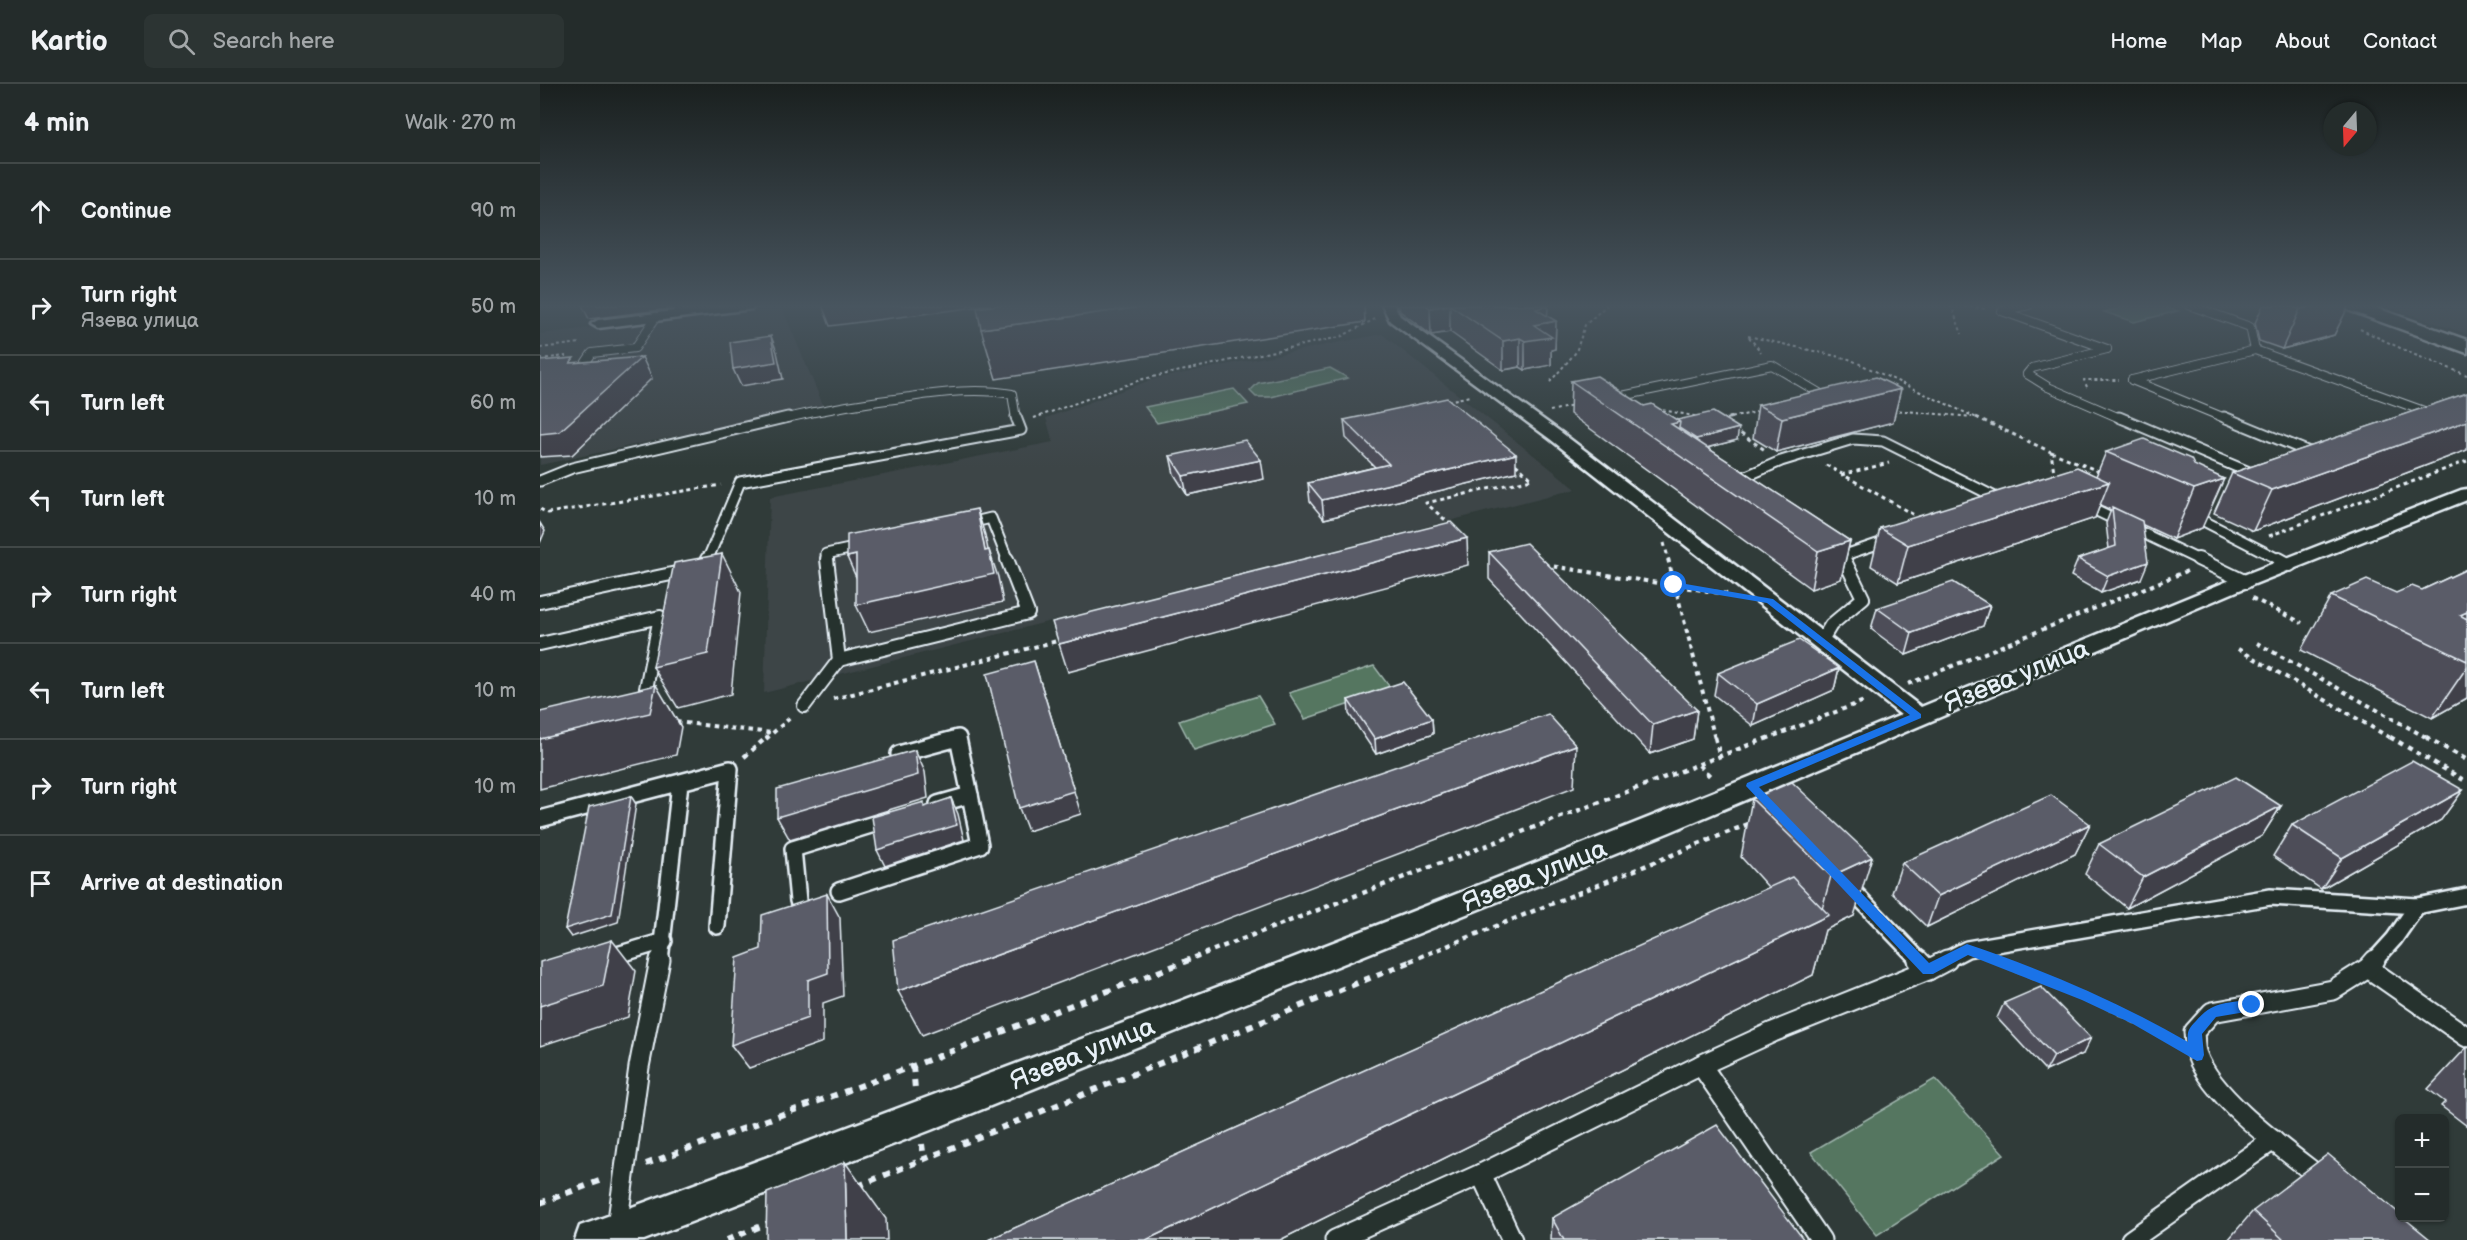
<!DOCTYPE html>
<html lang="en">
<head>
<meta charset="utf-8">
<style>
	:root { --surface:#242c2b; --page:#2c3433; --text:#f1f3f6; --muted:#a3a7a9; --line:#414847 }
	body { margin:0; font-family:"Balsamiq Sans",sans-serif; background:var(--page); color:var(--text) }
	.controls { position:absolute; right:18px; bottom:18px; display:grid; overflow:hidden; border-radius:9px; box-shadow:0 2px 4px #0004 }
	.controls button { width:54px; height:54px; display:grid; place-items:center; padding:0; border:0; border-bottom:2px solid var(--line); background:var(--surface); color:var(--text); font:30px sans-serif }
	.compass { position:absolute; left:1783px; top:18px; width:54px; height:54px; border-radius:50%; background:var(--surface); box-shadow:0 2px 4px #0004; rotate:199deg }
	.stop { position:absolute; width:18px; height:18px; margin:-14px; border:4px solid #1a73e8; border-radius:50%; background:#fff }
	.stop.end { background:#1a73e8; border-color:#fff; box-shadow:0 2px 6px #0008 }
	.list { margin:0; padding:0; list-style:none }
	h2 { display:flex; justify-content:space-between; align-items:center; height:78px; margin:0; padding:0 24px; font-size:26px }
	h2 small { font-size:20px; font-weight:400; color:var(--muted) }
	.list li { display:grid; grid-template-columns:39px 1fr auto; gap:18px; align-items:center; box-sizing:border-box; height:96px; padding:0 24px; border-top:2px solid var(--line) }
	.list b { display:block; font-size:22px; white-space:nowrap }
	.list p { margin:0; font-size:20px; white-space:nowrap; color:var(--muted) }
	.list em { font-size:20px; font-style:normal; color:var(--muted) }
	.icon { flex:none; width:33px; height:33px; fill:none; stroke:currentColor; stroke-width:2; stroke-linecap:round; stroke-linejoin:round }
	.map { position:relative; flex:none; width:1927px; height:1156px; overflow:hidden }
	header { display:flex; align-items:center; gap:36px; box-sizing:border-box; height:84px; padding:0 30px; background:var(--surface); border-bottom:2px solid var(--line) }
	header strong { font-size:28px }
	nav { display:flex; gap:33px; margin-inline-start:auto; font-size:21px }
	.search { width:420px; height:54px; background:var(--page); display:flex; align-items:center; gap:15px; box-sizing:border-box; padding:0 21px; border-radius:9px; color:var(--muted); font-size:22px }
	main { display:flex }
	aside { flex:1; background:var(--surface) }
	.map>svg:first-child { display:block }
</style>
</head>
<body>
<header>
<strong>Kartio</strong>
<div class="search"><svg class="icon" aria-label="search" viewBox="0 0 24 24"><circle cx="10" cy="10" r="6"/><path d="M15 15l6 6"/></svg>Search here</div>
<nav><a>Home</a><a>Map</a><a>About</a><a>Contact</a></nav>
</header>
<main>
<aside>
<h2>4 min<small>Walk · 270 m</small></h2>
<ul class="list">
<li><svg class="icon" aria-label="ahead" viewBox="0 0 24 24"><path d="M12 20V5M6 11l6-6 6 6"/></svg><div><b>Continue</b></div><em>90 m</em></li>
<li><svg class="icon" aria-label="right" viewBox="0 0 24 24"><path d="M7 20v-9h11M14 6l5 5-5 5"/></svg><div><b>Turn right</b><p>Язева улица</p></div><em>50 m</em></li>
<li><svg class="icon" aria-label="left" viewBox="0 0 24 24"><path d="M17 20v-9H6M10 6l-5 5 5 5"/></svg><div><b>Turn left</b></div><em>60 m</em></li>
<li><svg class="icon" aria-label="left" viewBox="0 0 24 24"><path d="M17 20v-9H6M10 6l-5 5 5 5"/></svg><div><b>Turn left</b></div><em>10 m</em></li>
<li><svg class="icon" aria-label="right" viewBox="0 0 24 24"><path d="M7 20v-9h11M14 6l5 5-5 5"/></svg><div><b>Turn right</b></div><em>40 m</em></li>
<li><svg class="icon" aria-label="left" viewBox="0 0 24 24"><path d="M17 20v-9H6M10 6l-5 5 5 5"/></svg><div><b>Turn left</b></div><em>10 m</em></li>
<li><svg class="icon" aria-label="right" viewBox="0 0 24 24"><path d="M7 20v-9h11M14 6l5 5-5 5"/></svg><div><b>Turn right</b></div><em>10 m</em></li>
<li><svg class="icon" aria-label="arrive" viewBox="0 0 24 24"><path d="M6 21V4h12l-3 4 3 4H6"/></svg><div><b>Arrive at destination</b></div></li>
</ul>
</aside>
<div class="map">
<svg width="1927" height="1156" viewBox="0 0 1927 1156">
	<rect width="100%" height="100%" fill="#303b39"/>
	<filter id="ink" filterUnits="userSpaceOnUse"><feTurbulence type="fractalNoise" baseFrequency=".0167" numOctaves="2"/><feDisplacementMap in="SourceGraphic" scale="12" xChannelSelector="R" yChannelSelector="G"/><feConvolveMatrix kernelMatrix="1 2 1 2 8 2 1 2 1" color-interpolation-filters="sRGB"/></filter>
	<g filter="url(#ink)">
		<!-- built -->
		<g fill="#3d4547">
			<path d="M241,221L283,321L0,381V250Z"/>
			<path d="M1844,221H1927V250Z"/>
			<path d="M842,250L1036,405L224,609L230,413L513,358L506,334L614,295Z"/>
		</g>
		<!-- green -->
		<g fill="#547660" stroke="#9eb4ac" stroke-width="1.5">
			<path d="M1594,221H1617L1638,227L1594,238L1564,228Z"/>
			<path d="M790,284L808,294L731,313H716L710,307L718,299Z"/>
			<path d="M694,305L708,320L617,339L605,323Z"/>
			<path d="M834,582L852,606L765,635L749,609Z"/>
			<path d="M718,612L735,640L654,666L639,637Z"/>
			<path d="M1395,995L1464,1070L1337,1151L1271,1068Z"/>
		</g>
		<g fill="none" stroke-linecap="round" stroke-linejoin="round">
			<!-- lane-far4 casing -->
			<g stroke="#e8f1f8" stroke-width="10">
				<g id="lane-far4">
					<path d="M1649,221L1710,243L1715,266"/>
					<path d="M1464,226L1489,221"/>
					<path d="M1462,227L1567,265"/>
					<path d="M136,230L140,221"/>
					<path d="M1567,265L1492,284L1487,290L1508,303L1582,335"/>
					<path d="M34,285L42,284L52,269L95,264L116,233"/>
					<path d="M1592,296L1715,266L1895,331"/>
					<path d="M1592,296L1687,335"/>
					<path d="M1072,314L1232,281L1291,316"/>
					<path d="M242,335C285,325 327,318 370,313C403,308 439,304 472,310L476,335"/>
				</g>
			</g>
			<!-- lane-far3 casing -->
			<g stroke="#e8f1f8" stroke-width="13">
				<g id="lane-far3">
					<path d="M1579,333L1716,391"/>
					<path d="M1684,333L1774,370"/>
					<path d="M0,397L32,384L248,333"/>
					<path d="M1195,397L1241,377L1313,355L1343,357L1465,418"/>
					<path d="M1542,420L1661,477"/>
					<path d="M1652,431L1742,477"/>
					<path d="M426,440L451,434L468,477"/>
					<path d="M1297,468L1304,477"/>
					<path d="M1302,472L1352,455"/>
					<path d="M167,477L200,398L481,346L476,333"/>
					<path d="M287,477L286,470L323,462"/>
				</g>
			</g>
			<!-- lane-far2 casing -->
			<g stroke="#e8f1f8" stroke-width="16">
				<g id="lane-far2">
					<path d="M1658,475L1706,498"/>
					<path d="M1739,475L1750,481"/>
					<path d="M0,518L164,483L167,475"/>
					<path d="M1282,556L1291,541L1323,514L1304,475"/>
					<path d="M0,560L120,533L103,620"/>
					<path d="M299,576L488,529L467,475"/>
					<path d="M264,622L299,576L287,475"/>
					<path d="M416,655H418"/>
				</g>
			</g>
			<!-- lane-far1 casing -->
			<g stroke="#e8f1f8" stroke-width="20">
				<g id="lane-far1">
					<path d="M359,670L418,654L430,711"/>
					<path d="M0,735L190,685L177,842"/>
					<path d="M1310,804L1380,877"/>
					<path d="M299,807L440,761L430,711L398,720"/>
					<path d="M258,817L253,765L347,736"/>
					<path d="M67,874L124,857"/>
					<path d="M120,877L140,699"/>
					<path d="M1404,877L1427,865L1730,813L1877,822L1927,812"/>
					<path d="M1834,877L1854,855L1877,822"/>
				</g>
			</g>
			<!-- lane casing -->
			<g stroke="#e8f1f8" stroke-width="23">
				<g id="lane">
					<path d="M1378,876L1388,886"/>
					<path d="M1828,884L1927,953"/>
					<path d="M1161,981L1281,1156"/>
					<path d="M941,1090L972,1156"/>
					<path d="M1781,1094C1745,1066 1672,1014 1657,971C1654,964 1655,955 1654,948L1672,928L1793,906L1828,884L1835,876"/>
					<path d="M77,1143L99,983L120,876"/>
					<path d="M795,1156L941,1090L1161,981L1233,948L1388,886L1407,876"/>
					<path d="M1591,1156L1733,1056"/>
				</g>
			</g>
			<!-- street casing -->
			<g stroke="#e8f1f8" stroke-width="5">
				<g id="street">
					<path d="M183,221H218L212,225L58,244L51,240L58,236Z"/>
					<path d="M842,221H854L860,232L1022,349L1381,623L1683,499L1921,406L1927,405V416L1697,507L1130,748L391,1046L104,1156H35L40,1142L54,1137C493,976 929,809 1361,631L1010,355L850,237Z"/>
				</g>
			</g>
			<!-- secondary casing -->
			<g stroke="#e8f1f8" stroke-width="5">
				<path id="secondary" d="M1802,221H1828L1927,256V269L1805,225Z"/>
			</g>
			<!-- path-far4 -->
			<g stroke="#e8f1f8" stroke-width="2" stroke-dasharray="3 3" stroke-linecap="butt">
				<path d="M1411,221L1422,250"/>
				<path d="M1418,221L1447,225"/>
				<path d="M1820,245L1875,271L1927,291"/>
				<path d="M1208,252L1309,275L1439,335"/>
				<path d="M1209,253L1221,268"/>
				<path d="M0,264L40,259"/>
				<path d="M0,275L26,272"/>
				<path d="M1010,298L1036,268L1045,241L1067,221"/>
				<path d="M1547,303L1544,296H1579"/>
				<path d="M908,317L930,312"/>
				<path d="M1117,325L1159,333"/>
				<path d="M1353,326L1432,333"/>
				<path d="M1010,327L1033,322"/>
				<path d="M494,334L603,295L800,253L837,234"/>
				<path d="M1186,335L1221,327"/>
			</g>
			<!-- path-far3 -->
			<g stroke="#e8f1f8" stroke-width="3" stroke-dasharray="4 4" stroke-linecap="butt">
				<path d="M1436,333L1511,368L1515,395"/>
				<path d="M1181,336L1193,333"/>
				<path d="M1194,345L1225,366"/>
				<path d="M1511,368L1561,388"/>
				<path d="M1286,381L1381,435"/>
				<path d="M1301,391L1349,379"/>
				<path d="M0,425L8,429L181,401"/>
				<path d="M911,441L886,419L992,395L972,377"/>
				<path d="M1729,452L1927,377"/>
				<path d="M1124,459L1129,477"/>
			</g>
			<!-- path-far2 -->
			<g stroke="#e8f1f8" stroke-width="4" stroke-dasharray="4.5 4.5" stroke-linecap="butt">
				<path d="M1128,475L1175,655"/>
				<path d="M1005,481L1187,510"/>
				<path d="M1712,514L1762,539"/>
				<path d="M1717,559L1889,655"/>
				<path d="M1698,565L1852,655"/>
				<path d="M1368,600L1647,487"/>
				<path d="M293,615L521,556"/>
				<path d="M136,638L232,649"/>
				<path d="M226,655L251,633"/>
				<path d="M1226,655L1324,617"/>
			</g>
			<!-- path-far1 -->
			<g stroke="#e8f1f8" stroke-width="4.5" stroke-dasharray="5 5" stroke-linecap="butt">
				<path d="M1175,653L1180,673"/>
				<path d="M1850,653L1927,698"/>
				<path d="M1886,653L1927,676"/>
				<path d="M204,673L227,653"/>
				<path d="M1159,681L1173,695"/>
				<path d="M645,877L1230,653"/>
				<path d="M870,877L1211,739"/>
			</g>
			<!-- path -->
			<g stroke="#e8f1f8" stroke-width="6" stroke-dasharray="7 7" stroke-linecap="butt">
				<path d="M1463,879L1571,924L1633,957"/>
				<path d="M373,982L375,1005"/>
				<path d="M382,1060L384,1076"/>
				<path d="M106,1080L331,998L649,876"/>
				<path d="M318,1102L874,876"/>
				<path d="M0,1119L62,1096"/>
				<path d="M187,1156L231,1138"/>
			</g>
			<!-- lane-far4 -->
			<use href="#lane-far4" stroke="#26332d" stroke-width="8"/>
			<!-- lane-far3 -->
			<use href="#lane-far3" stroke="#26332d" stroke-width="9"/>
			<!-- lane-far2 -->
			<use href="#lane-far2" stroke="#26332d" stroke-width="12"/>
			<!-- lane-far1 -->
			<use href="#lane-far1" stroke="#26332d" stroke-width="15"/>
			<!-- lane -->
			<use href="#lane" stroke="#26332d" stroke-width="19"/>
			<!-- street -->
			<use href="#street" fill="#26332d" fill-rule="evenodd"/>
			<!-- secondary -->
			<use href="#secondary" fill="#26332d" fill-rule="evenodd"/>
		</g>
		<!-- wall -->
		<g fill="#4d4e59" stroke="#e8f1f8" stroke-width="1.5">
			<path d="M859,221H1005L1008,222L1007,232L1016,237L1015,265L1011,266V281L985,286L980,283L963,286L910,248L891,251L860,227Z"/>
			<path d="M1723,221H1809L1794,251L1742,265L1719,257L1715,239Z"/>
			<path d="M1031,297L1104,322L1137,336L1197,356L1167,364L1310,457L1301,495L1271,505L1030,330Z"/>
			<path d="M1927,309V366L1713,447L1674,429L1692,389Z"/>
			<path d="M1218,321L1353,338L1236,368L1213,354Z"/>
			<path d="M804,336L976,388L784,435L770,418L768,399L835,383L806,354Z"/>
			<path d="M1566,368L1651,375L1662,444L1633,455L1603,441L1601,495L1561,509L1531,492L1538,475L1569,465L1566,439L1571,426L1560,421L1555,434L1358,499L1331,482L1340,444L1556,392Z"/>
			<path d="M630,372L724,395L647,411L634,390Z"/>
			<path d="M949,468L1157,626L1153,655L1110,670L949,495Z"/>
			<path d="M1927,485V614L1892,634L1761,566L1791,512L1856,509L1882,506Z"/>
			<path d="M1450,521L1443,542L1366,571L1331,545L1337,524Z"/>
			<path d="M1299,584L1294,606L1213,642L1174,611L1178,589Z"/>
			<path d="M808,616L892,635L893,650L836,670L809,630Z"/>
			<path d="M1252,698L1314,832L1285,846L1273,891L740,1156H448L1229,804L1201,773L1212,715Z"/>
			<path d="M1923,706L1901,736L1781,805L1733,772L1752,741Z"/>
			<path d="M1741,722L1722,752L1587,824L1545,790L1559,760Z"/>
			<path d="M1550,740L1535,770L1387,843L1352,809L1362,779Z"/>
			<path d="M1464,919L1543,970L1506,987L1457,934Z"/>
			<path d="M1927,963V1042L1901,1022L1905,1018L1888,1005Z"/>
			<path d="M1713,1127L1891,1156H1688Z"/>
			<path d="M1012,1134L1264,1156H1011Z"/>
		</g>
		<!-- shaded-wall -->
		<g fill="#3f4049" stroke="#e8f1f8" stroke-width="1.5">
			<path d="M42,221H129L128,225L49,235Z"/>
			<path d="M282,221H452L290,242Z"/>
			<path d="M615,221H824L825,238L456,295L441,245Z"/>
			<path d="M910,221V248L891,251L890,224Z"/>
			<path d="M982,221L1008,222L1007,239L1016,237L1015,265L1011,266V281L985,286V257Z"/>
			<path d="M1777,221H1809L1794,251L1742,265L1760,225Z"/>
			<path d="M231,252L237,268L243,295L201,302L193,285Z"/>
			<path d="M980,254V283L963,286V257Z"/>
			<path d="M102,273L112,294L32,371L0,373V350Z"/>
			<path d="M1361,305L1353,338L1236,368L1242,334Z"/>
			<path d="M1927,337V366L1713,447L1732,406Z"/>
			<path d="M1140,338L1137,370L1131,340Z"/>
			<path d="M1199,344L1197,356L1154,367L1156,355Z"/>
			<path d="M976,370V388L784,435L782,416Z"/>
			<path d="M721,376L724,395L647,411L643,392Z"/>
			<path d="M1684,395L1662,444L1633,455L1654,405Z"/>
			<path d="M1569,398L1555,434L1358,499L1368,461Z"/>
			<path d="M437,425L445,451L453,491L449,466L458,493L463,518L329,548L316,521L445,467Z"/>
			<path d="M0,439L5,447L0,459Z"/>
			<path d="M927,454L928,481L528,588L519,560Z"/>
			<path d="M1310,457L1301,495L1271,505L1278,467Z"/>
			<path d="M182,470L201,508L191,610L138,624L113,583Z"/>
			<path d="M316,471L319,500L307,473Z"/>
			<path d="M1608,478L1601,495L1561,509L1568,492Z"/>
			<path d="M1450,521L1443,542L1366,571L1372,549Z"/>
			<path d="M1927,528V563L1920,531Z"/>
			<path d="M494,577L541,730L488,747L479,724Z"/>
			<path d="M1927,583V614L1892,634Z"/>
			<path d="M1299,584L1294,606L1213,642L1217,620Z"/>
			<path d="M116,601L141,643L136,671L0,705V655Z"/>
			<path d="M1157,626L1153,655L1110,670L1113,641Z"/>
			<path d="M892,635L893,650L836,670L835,655Z"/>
			<path d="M1036,661L1034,703L382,951L358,907Z"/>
			<path d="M375,666L385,688L388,714L250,756L237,733Z"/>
			<path d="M1923,706L1901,736L1781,805L1802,774Z"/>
			<path d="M91,712L96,720L78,838L31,853L25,845Z"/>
			<path d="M411,714L418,730L424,756L345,782L337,766Z"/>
			<path d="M1741,722L1722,752L1587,824L1603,793Z"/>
			<path d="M1550,740L1535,770L1387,843L1398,812Z"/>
			<path d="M1332,773L1314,832L1285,846L1273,891L740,1156H606L1279,836L1291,792Z"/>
			<path d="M287,810L300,834L303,912L283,919V958L209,984L191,961L268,896Z"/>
			<path d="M72,856L96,887L88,933L0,962V922Z"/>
			<path d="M1551,954L1543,970L1506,987L1514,972Z"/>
			<path d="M305,1078L346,1135L347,1156H307Z"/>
		</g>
		<!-- building -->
		<g fill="#5a5b68" stroke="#e8f1f8" stroke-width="1.5">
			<path d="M459,221H615L441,245L437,224Z"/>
			<path d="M885,221H909L890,224Z"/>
			<path d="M910,221H1005L1008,222L996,225L1016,237L994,241L1012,253L985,257L980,254L963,257Z"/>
			<path d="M1746,221H1777L1760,225Z"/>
			<path d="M231,252L236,278L193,285L190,258Z"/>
			<path d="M102,273L19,348L0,350V277L34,274L30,279Z"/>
			<path d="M1057,292L1104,322L1112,320L1140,338L1131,340L1310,457L1278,467L1031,297Z"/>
			<path d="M1336,293L1361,305L1242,334L1218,321Z"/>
			<path d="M1927,309V337L1732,406L1692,389Z"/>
			<path d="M907,314L976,370L782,416L768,399L849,380L804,336Z"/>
			<path d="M1173,328L1199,344L1156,355L1139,344L1140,338L1137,336Z"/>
			<path d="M1604,355L1651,375L1654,381L1684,395L1654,405L1566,368Z"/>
			<path d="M705,356L721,376L643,392L630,372Z"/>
			<path d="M1537,383L1569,398L1368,461L1340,444Z"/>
			<path d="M1572,423L1602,437L1608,478L1568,492L1538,475L1576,462Z"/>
			<path d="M437,425L445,467L449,466L454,490L316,521V471L307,473V451Z"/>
			<path d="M911,438L927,454L519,560L512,538Z"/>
			<path d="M986,459L1157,626L1113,641L949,468Z"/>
			<path d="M182,470L168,570L113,583L134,479Z"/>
			<path d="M1927,485V528L1920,531L1927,535V577L1791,512L1827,496L1856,509L1872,502L1882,506Z"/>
			<path d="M1413,498L1450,521L1372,549L1337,524Z"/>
			<path d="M1259,556L1299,584L1217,620L1178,589Z"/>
			<path d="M494,577L534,707L479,724L447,590Z"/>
			<path d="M863,598L892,635L835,655L808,616Z"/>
			<path d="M116,601L110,629L0,655V628Z"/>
			<path d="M1008,630L1036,661L358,907L353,856Z"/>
			<path d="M375,666L378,691L237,733V705Z"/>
			<path d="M1872,677L1923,706L1802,774L1752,741Z"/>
			<path d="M1696,693L1741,722L1603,793L1559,760Z"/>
			<path d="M1252,698L1332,773L1291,792L1212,715Z"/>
			<path d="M1511,711L1550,740L1398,812L1362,779Z"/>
			<path d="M91,712L72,830L25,845L49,723Z"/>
			<path d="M411,714L417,741L337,766L332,733L384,718V723Z"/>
			<path d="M1252,793L1289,831L606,1156H448Z"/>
			<path d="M287,810L288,889L268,896V934L191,961L197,874L221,865L222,831Z"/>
			<path d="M72,856L63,902L0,922V878Z"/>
			<path d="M1501,903L1551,954L1514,972L1464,919Z"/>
			<path d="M1177,1041L1264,1156H1024L1012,1134Z"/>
			<path d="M1788,1070L1860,1130V1134H1864L1891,1156H1744L1713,1127Z"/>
			<path d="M305,1078L307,1156H226L227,1109Z"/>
		</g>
	</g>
	<!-- sky -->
	<linearGradient id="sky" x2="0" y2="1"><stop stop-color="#1a201f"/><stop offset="0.58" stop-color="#48555f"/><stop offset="1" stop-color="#48555f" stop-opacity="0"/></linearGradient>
	<rect width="1927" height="383" fill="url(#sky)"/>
	<!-- route -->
	<path fill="#1a73e8" d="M1134,498L1233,515L1381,630V634L1219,703L1389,879L1427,860C1504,886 1579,918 1648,958C1647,948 1648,945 1656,937C1674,916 1687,920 1712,915L1717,917L1719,921L1717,926L1676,933L1662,950L1664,971L1662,976L1657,977L1593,940L1542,916L1428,871L1393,890H1383L1206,702L1207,699L1370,631L1227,519L1131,503V499Z"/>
	<g text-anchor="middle" stroke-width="5" stroke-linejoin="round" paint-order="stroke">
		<!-- near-street labels -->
		<g font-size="26" fill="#e8f1f8" stroke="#26332d">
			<text transform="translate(1476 591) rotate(-22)" y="9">Язева улица</text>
			<text transform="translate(994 791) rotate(-22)" y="9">Язева улица</text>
			<text transform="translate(542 969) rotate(-22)" y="9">Язева улица</text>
		</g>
	</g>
</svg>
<div class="controls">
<button>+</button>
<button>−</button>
</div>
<svg class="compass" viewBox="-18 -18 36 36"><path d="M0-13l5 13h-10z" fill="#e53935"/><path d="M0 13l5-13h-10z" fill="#a3a7a9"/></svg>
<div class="stop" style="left:1134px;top:501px"></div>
<div class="stop end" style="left:1712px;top:921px"></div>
</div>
</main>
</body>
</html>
